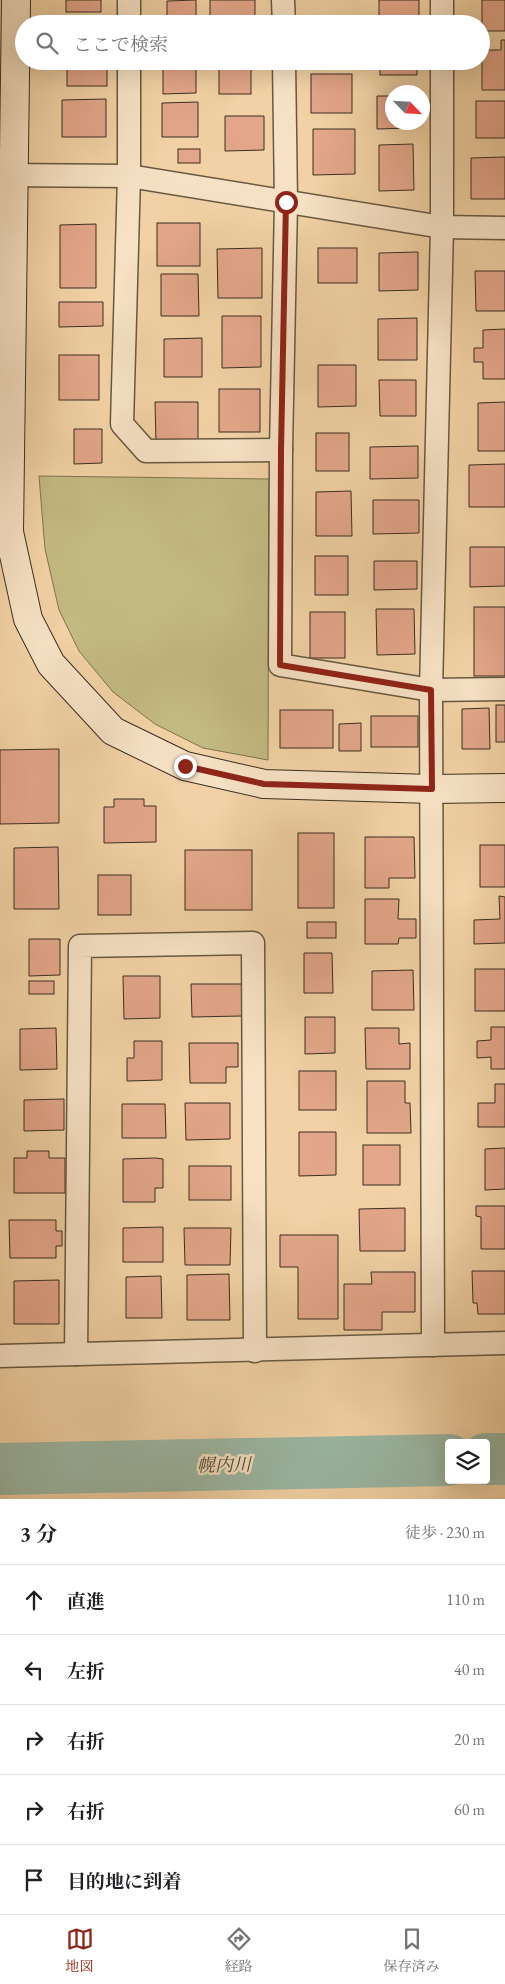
<!DOCTYPE html>
<html lang="ja">
<head>
<meta charset="utf-8">
<style>
	:root { --surface:#fff; --page:#f2f2f2; --text:#202124; --muted:#757577; --line:#e0e0e0; --accent:#8f2418 }
	body { margin:0; font-family:"EB Garamond","Noto Serif JP",serif; background:var(--page); color:var(--text) }
	.controls { position:absolute; right:15px; bottom:15px; display:grid; overflow:hidden; border-radius:5px; box-shadow:0 5px 20px #0002 }
	.controls button { width:45px; height:45px; display:grid; place-items:center; padding:0; border:0; border-bottom:1px solid var(--line); background:var(--surface); color:var(--text); font:25px sans-serif }
	.compass { position:absolute; left:385px; top:85px; width:45px; height:45px; border-radius:50%; background:var(--surface); box-shadow:0 5px 20px #0002; rotate:115deg }
	.stop { position:absolute; width:15px; height:15px; margin:-11px; border:4px solid #8f2418; border-radius:50%; background:#fff }
	.stop.end { background:#8f2418; border-color:#fff; box-shadow:0 1px 5px #0008 }
	.list { margin:0; padding:0; list-style:none }
	h2 { display:flex; justify-content:space-between; align-items:center; height:65px; margin:0; padding:0 20px; font-size:21px }
	h2 small { font-size:16px; font-weight:400; color:var(--muted) }
	.list li { display:grid; grid-template-columns:32px 1fr auto; gap:15px; align-items:center; box-sizing:border-box; height:70px; padding:0 20px; border-top:1px solid var(--line) }
	.list b { display:block; font-size:19px; white-space:nowrap }
	.list em { font-size:16px; font-style:normal; color:var(--muted) }
	.icon { flex:none; width:28px; height:28px; fill:none; stroke:currentColor; stroke-width:2; stroke-linecap:round; stroke-linejoin:round }
	.map { position:relative; flex:none; width:505px; height:1499px; overflow:hidden }
	.search { position:absolute; background:var(--surface); box-shadow:0 5px 20px #0002; left:15px; right:15px; top:15px; height:55px; display:flex; align-items:center; gap:12px; box-sizing:border-box; padding:0 18px; border-radius:28px; color:var(--muted); font-size:19px }
	.sheet { height:415px; background:var(--surface) }
	nav { display:flex; justify-content:space-around; align-items:center; box-sizing:border-box; height:70px; border-top:1px solid var(--line); background:var(--surface); font-size:14px; color:var(--muted) }
	nav a { display:grid; justify-items:center; gap:2px }
	nav .on { color:var(--accent) }
	.map>svg:first-child { display:block }
</style>
</head>
<body>
<div class="map">
<svg width="505" height="1499" viewBox="0 0 505 1499">
	<rect width="100%" height="100%" fill="#f1d1a5"/>
	<filter id="stains"><feTurbulence type="fractalNoise" baseFrequency=".004" numOctaves="4"/><feColorMatrix values="0 0 0 0 .2 0 0 0 0 .09 0 0 0 0 .02 0 0 0 .5 -.17"/></filter>
	<radialGradient id="worn" r=".72"><stop offset=".6" stop-color="#630" stop-opacity="0"/><stop offset="1" stop-color="#630" stop-opacity=".3"/></radialGradient>
	<!-- green -->
	<path fill="#c2b981" stroke="#7e7450" d="M39,476L269,479L268,760L203,748L155,724L113,692L79,651L59,610L45,549Z"/>
	<g fill="none" stroke-linecap="round" stroke-linejoin="round">
		<!-- river -->
		<g stroke="#9bb7a4" stroke-width="52">
			<path d="M486,1459H505"/>
			<path d="M0,1469L449,1460"/>
		</g>
	</g>
	<!-- building -->
	<g fill="#e3a68a" stroke="#3a2f20">
		<rect x="66" y="0" width="35" height="12"/>
		<path d="M196,0V24H167V1Z"/>
		<rect x="210" y="0" width="45" height="24"/>
		<rect x="379" y="0" width="40" height="22"/>
		<rect x="482" y="0" width="23" height="31"/>
		<path d="M501,40H505V90H482V50H501Z"/>
		<rect x="67" y="61" width="40" height="25"/>
		<path d="M163,61H196V93L163,94Z"/>
		<rect x="219" y="61" width="32" height="33"/>
		<rect x="380" y="61" width="37" height="14"/>
		<rect x="311" y="74" width="41" height="39"/>
		<path d="M377,96H392V122H412V128L377,129Z"/>
		<path d="M106,99V137H62V100Z"/>
		<rect x="476" y="101" width="29" height="37"/>
		<path d="M198,102V137H162V103Z"/>
		<path d="M225,116H264V150L225,151Z"/>
		<path d="M313,129H355V174L313,175Z"/>
		<path d="M413,144L414,190L379,191V145Z"/>
		<rect x="178" y="149" width="22" height="14"/>
		<path d="M505,157V199H471V158Z"/>
		<rect x="157" y="223" width="43" height="43"/>
		<path d="M96,224V288H60V225Z"/>
		<path d="M262,248V298H218L217,249Z"/>
		<rect x="318" y="248" width="39" height="35"/>
		<path d="M418,252V290L379,291V253Z"/>
		<path d="M475,271H505V311H476Z"/>
		<path d="M161,274H198L199,316H161Z"/>
		<path d="M59,302H103V326L59,327Z"/>
		<path d="M222,316H261V367L222,368Z"/>
		<path d="M417,318V360H378V319Z"/>
		<path d="M505,329V379H483V362H474V348H483V330Z"/>
		<path d="M202,338V377H164V339Z"/>
		<rect x="59" y="355" width="40" height="45"/>
		<path d="M318,365H356V406L318,407Z"/>
		<path d="M379,380H416V416H380Z"/>
		<rect x="219" y="389" width="41" height="43"/>
		<path d="M155,402H198V443H156Z"/>
		<path d="M505,402V451H478V403Z"/>
		<path d="M74,429H102V463L74,464Z"/>
		<rect x="316" y="433" width="33" height="38"/>
		<path d="M418,446V478L370,479V447Z"/>
		<path d="M505,464V507H469V465Z"/>
		<path d="M351,491L352,536H316V492Z"/>
		<path d="M373,500H419V533L373,534Z"/>
		<path d="M470,547H505V586L470,587Z"/>
		<rect x="315" y="556" width="33" height="39"/>
		<path d="M374,561H417V589L374,590Z"/>
		<rect x="474" y="607" width="31" height="69"/>
		<path d="M376,609H414L415,654L377,655Z"/>
		<rect x="310" y="612" width="35" height="46"/>
		<rect x="496" y="705" width="9" height="37"/>
		<path d="M489,708L490,749H462V709Z"/>
		<rect x="280" y="710" width="53" height="38"/>
		<rect x="371" y="716" width="47" height="31"/>
		<path d="M361,723V751H339V724Z"/>
		<path d="M59,749V823L0,824V750Z"/>
		<path d="M114,799H144V806H156V842L104,843V807H114Z"/>
		<rect x="298" y="833" width="36" height="75"/>
		<path d="M365,837H414L415,878H389V888H365Z"/>
		<rect x="480" y="845" width="25" height="42"/>
		<path d="M58,847L59,909H14V848Z"/>
		<rect x="185" y="850" width="67" height="60"/>
		<rect x="98" y="875" width="33" height="40"/>
		<path d="M499,896L505,897V943L474,944V920L500,919Z"/>
		<path d="M365,899H399L398,919H416V938H399L398,944H365Z"/>
		<rect x="307" y="922" width="29" height="16"/>
		<path d="M29,939H60V975L29,976Z"/>
		<path d="M304,953H332L333,993H304Z"/>
		<rect x="475" y="969" width="30" height="42"/>
		<path d="M413,970L414,1010H372V971Z"/>
		<path d="M123,976H160V1018L124,1019Z"/>
		<rect x="29" y="981" width="25" height="13"/>
		<path d="M191,984H242V1016L192,1017Z"/>
		<path d="M305,1017H335V1053L305,1054Z"/>
		<path d="M491,1027H505V1069H491V1057L477,1058V1041L491,1040Z"/>
		<path d="M56,1028L57,1069L20,1070V1029Z"/>
		<path d="M365,1028H399V1044L410,1043V1069H366Z"/>
		<path d="M134,1041H162V1080L127,1081V1058H134Z"/>
		<path d="M189,1043H238V1067H226V1083H190Z"/>
		<rect x="299" y="1071" width="37" height="39"/>
		<path d="M367,1081H405V1103H410L411,1133H367Z"/>
		<path d="M495,1084H505V1127H478V1103H495Z"/>
		<path d="M64,1099V1130L24,1131V1100Z"/>
		<path d="M185,1103H230V1139L186,1140Z"/>
		<path d="M122,1104H165L166,1138H122Z"/>
		<path d="M299,1132H336V1175L299,1176Z"/>
		<rect x="363" y="1145" width="37" height="40"/>
		<path d="M505,1148V1189L485,1190V1149Z"/>
		<path d="M27,1151H49V1158H65V1193H14V1158H27Z"/>
		<path d="M155,1158L163,1159V1188H155V1202H123V1159Z"/>
		<rect x="189" y="1166" width="42" height="34"/>
		<path d="M476,1206H505V1249H481V1217L476,1216Z"/>
		<path d="M405,1208V1251H360L359,1209Z"/>
		<path d="M9,1220H56V1231H62V1246H56V1258H10Z"/>
		<path d="M163,1227V1262H123V1228Z"/>
		<path d="M184,1228H231L230,1265H185Z"/>
		<path d="M280,1235H338V1319H298V1267H280Z"/>
		<path d="M472,1271H505V1314H478L477,1303H473Z"/>
		<path d="M371,1272H415V1312H382V1330H344V1284H372Z"/>
		<path d="M229,1274L230,1320H187V1275Z"/>
		<path d="M161,1276L162,1318H126V1277Z"/>
		<path d="M59,1280V1324H14V1281Z"/>
	</g>
	<g fill="none" stroke-linecap="round" stroke-linejoin="round">
		<!-- street casing -->
		<g stroke="#685841" stroke-width="25">
			<g id="street">
				<path d="M283,0L284,24"/>
				<path d="M129,24V0"/>
				<path d="M442,24V0"/>
				<path d="M129,61V176L122,424L146,451L281,450"/>
				<path d="M284,61L286,203L281,450L280,665L431,690L505,689"/>
				<path d="M0,175L129,176L442,227L505,228"/>
				<path d="M433,1345L431,690L442,227V61"/>
				<path d="M76,1354L80,946L253,943L255,1351"/>
				<path d="M0,1356L505,1343"/>
			</g>
		</g>
		<!-- secondary casing -->
		<g stroke="#3a2f20" stroke-width="30">
			<path id="secondary" d="M16,0L9,532L28,619L51,664L113,731L185,766L264,784L432,789L505,788"/>
		</g>
		<!-- street -->
		<use href="#street" stroke="#f6e1c4" stroke-width="22"/>
		<!-- secondary -->
		<use href="#secondary" stroke="#f6e1c4" stroke-width="28"/>
	</g>
	<g fill="none" stroke-linecap="round" stroke-linejoin="round">
		<!-- route -->
		<path stroke="#8f2418" stroke-width="6" d="M185,766L264,784L432,789L431,690L280,665L281,450L286,202"/>
	</g>
	<g text-anchor="middle" stroke-width="5" stroke-linejoin="round" paint-order="stroke">
		<!-- water labels -->
		<g font-size="18" font-style="italic" fill="#4d4a3a" stroke="#f6e1c4">
			<text transform="translate(224 1465) rotate(-1)" y="6">幌内川</text>
		</g>
	</g>
	<rect width="100%" height="100%" filter="url(#stains)"/>
	<rect width="100%" height="100%" fill="url(#worn)"/>
</svg>
<div class="controls">
<button><svg class="icon" aria-label="layers" viewBox="0 0 24 24"><path d="M12 4l9 5-9 5-9-5zM3 14l9 5 9-5"/></svg></button>
</div>
<svg class="compass" viewBox="-18 -18 36 36"><path d="M0-13l5 13h-10z" fill="#e53935"/><path d="M0 13l5-13h-10z" fill="#757577"/></svg>
<div class="stop" style="left:286px;top:202px"></div>
<div class="stop end" style="left:185px;top:766px"></div>
<div class="search"><svg class="icon" aria-label="search" viewBox="0 0 24 24"><circle cx="10" cy="10" r="6"/><path d="M15 15l6 6"/></svg>ここで検索</div>
</div>
<section class="sheet">
<h2>3 分<small>徒歩 · 230 m</small></h2>
<ul class="list">
<li><svg class="icon" aria-label="ahead" viewBox="0 0 24 24"><path d="M12 20V5M6 11l6-6 6 6"/></svg><div><b>直進</b></div><em>110 m</em></li>
<li><svg class="icon" aria-label="left" viewBox="0 0 24 24"><path d="M17 20v-9H6M10 6l-5 5 5 5"/></svg><div><b>左折</b></div><em>40 m</em></li>
<li><svg class="icon" aria-label="right" viewBox="0 0 24 24"><path d="M7 20v-9h11M14 6l5 5-5 5"/></svg><div><b>右折</b></div><em>20 m</em></li>
<li><svg class="icon" aria-label="right" viewBox="0 0 24 24"><path d="M7 20v-9h11M14 6l5 5-5 5"/></svg><div><b>右折</b></div><em>60 m</em></li>
<li><svg class="icon" aria-label="arrive" viewBox="0 0 24 24"><path d="M6 21V4h12l-3 4 3 4H6"/></svg><div><b>目的地に到着</b></div></li>
</ul>
</section>
<nav>
<a class="on"><svg class="icon" aria-label="map" viewBox="0 0 24 24"><path d="M3 6l6-2 6 2 6-2v14l-6 2-6-2-6 2zM9 4v14M15 6v14"/></svg>地図</a>
<a><svg class="icon" aria-label="directions" viewBox="0 0 24 24"><path d="M12 3l9 9-9 9-9-9zM9 14v-3h6M13 9l2 2-2 2"/></svg>経路</a>
<a><svg class="icon" aria-label="saved" viewBox="0 0 24 24"><path d="M7 4h10v16l-5-4-5 4z"/></svg>保存済み</a>
</nav>
</body>
</html>
